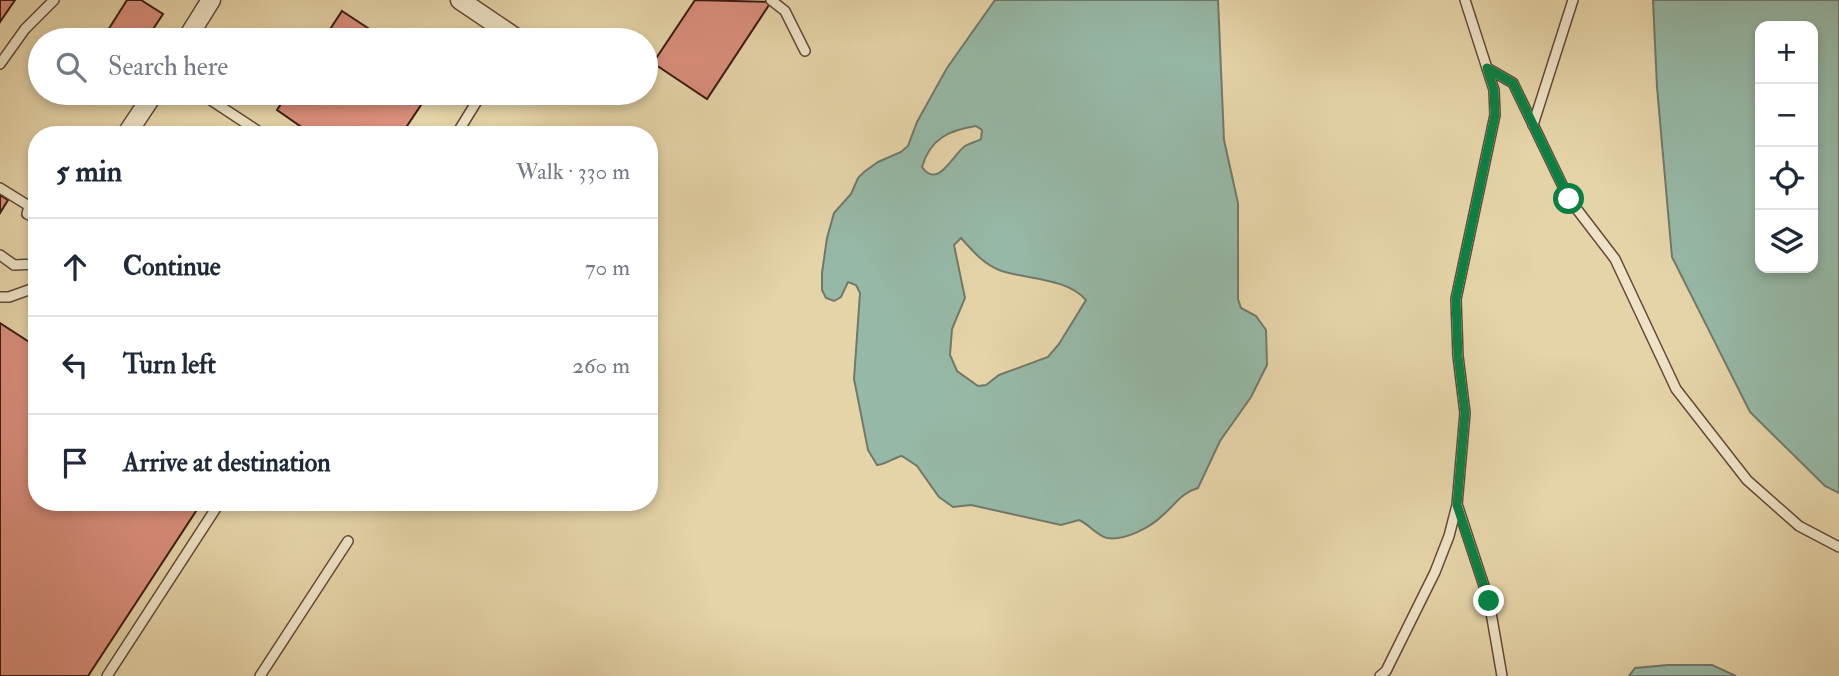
<!DOCTYPE html>
<html lang="en">
<head>
<meta charset="utf-8">
<style>
	:root { --surface:#fff; --page:#f6f6f7; --text:#1f2937; --muted:#747a83; --line:#e0e1e3 }
	body { margin:0; font-family:"IM FELL Double Pica",serif; background:var(--page); color:var(--text) }
	.controls { position:absolute; right:21px; top:21px; display:grid; overflow:hidden; border-radius:14px; box-shadow:0 4px 10px #0003 }
	.controls button { width:63px; height:63px; display:grid; place-items:center; padding:0; border:0; border-bottom:2px solid var(--line); background:var(--surface); color:var(--text); font:35px sans-serif }
	.stop { position:absolute; width:21px; height:21px; margin:-16px; border:5px solid #0b8043; border-radius:50%; background:#fff }
	.stop.end { background:#0b8043; border-color:#fff; box-shadow:0 2px 7px #0008 }
	.list { margin:0; padding:0; list-style:none }
	h2 { display:flex; justify-content:space-between; align-items:center; height:91px; margin:0; padding:0 28px; font-size:30px }
	h2 small { font-size:23px; font-weight:400; color:var(--muted) }
	.list li { display:grid; grid-template-columns:46px 1fr auto; gap:21px; align-items:center; box-sizing:border-box; height:98px; padding:0 28px; border-top:2px solid var(--line) }
	.list b { display:block; font-size:26px; white-space:nowrap }
	.list em { font-size:23px; font-style:normal; color:var(--muted) }
	.icon { flex:none; width:38px; height:38px; fill:none; stroke:currentColor; stroke-width:2; stroke-linecap:round; stroke-linejoin:round }
	.map { position:relative; flex:none; width:1839px; height:676px; overflow:hidden }
	.search { position:absolute; background:var(--surface); box-shadow:0 4px 10px #0003; left:28px; top:28px; width:630px; height:77px; display:flex; align-items:center; gap:18px; box-sizing:border-box; padding:0 24px; border-radius:38px; color:var(--muted); font-size:26px }
	.panel { position:absolute; background:var(--surface); box-shadow:0 4px 10px #0003; left:28px; top:126px; width:630px; height:385px; border-radius:28px }
	.map>svg:first-child { display:block }
</style>
</head>
<body>
<div class="map">
<svg width="1839" height="676" viewBox="0 0 1839 676">
	<rect width="100%" height="100%" fill="#e5d4a8"/>
	<filter id="stains"><feTurbulence type="fractalNoise" baseFrequency=".00286" numOctaves="4"/><feColorMatrix values="0 0 0 0 .2 0 0 0 0 .09 0 0 0 0 .02 0 0 0 .5 -.17"/></filter>
	<radialGradient id="worn" r=".72"><stop offset=".6" stop-color="#630" stop-opacity="0"/><stop offset="1" stop-color="#630" stop-opacity=".3"/></radialGradient>
	<!-- water -->
	<g fill="#96b8a6" stroke="#71796a" stroke-width="2" fill-rule="evenodd">
		<path d="M995,0H1218L1224,140L1238,203V299L1241,308L1256,316L1266,330L1267,365L1251,397L1220,441L1198,488C1181,493 1176,504 1163,515C1151,527 1125,541 1107,538C1096,535 1089,524 1079,520L1061,525L971,505L953,507L939,497L917,466L902,456C893,458 887,464 877,465L868,450L854,379L860,293L856,285L848,282L841,297L834,301L826,298L822,290V273L827,238L834,213L851,194L858,178L864,172L878,162L901,152L908,146L917,122L947,68ZM976,126L982,130L981,139C976,142 970,143 965,146C953,154 938,190 922,167C930,139 949,130 976,126ZM961,238C973,251 982,263 999,270C1026,280 1066,277 1086,300L1059,344L1048,357L999,375L986,385L978,386L957,371L950,355L952,329L965,298L954,245Z"/>
		<path d="M1653,0H1839V493L1825,486L1750,412L1672,257L1657,87ZM1760,26H1813V268H1760Z"/>
		<path d="M1668,665H1712L1736,676H1629L1635,668Z"/>
	</g>
	<!-- building -->
	<g fill="#da8e7c" stroke="#3a1b10" stroke-width="2">
		<path d="M0,0H15L0,22Z"/>
		<path d="M127,0H141L163,14L146,40H107L103,38Z"/>
		<path d="M695,0L771,2L707,99L653,63Z"/>
		<path d="M342,11L386,40H323Z"/>
		<path d="M97,93H115L113,96L105,98Z"/>
		<path d="M288,93H429L401,135H313L277,110Z"/>
		<path d="M0,195L8,200L0,213Z"/>
		<path d="M0,323L37,347V502H202L88,676H0Z"/>
	</g>
	<g fill="none" stroke-linecap="round" stroke-linejoin="round">
		<!-- service casing -->
		<g stroke="#654936" stroke-width="12">
			<g id="service">
				<path d="M771,0L785,11L805,51"/>
				<path d="M0,64L25,29L54,0"/>
				<path d="M1487,68L1513,83L1569,199L1615,259L1676,389L1747,480L1799,526L1839,547"/>
				<path d="M200,93L264,135"/>
				<path d="M1533,125L1573,0"/>
				<path d="M456,135L482,93"/>
				<path d="M0,188L29,206L27,214L37,219"/>
				<path d="M0,255L14,265L37,264"/>
				<path d="M0,297H9L37,287"/>
				<path d="M1458,507L1489,601L1502,676"/>
				<path d="M107,676L220,502"/>
				<path d="M260,676L348,541"/>
				<path d="M1380,676L1386,671L1435,572L1449,536L1457,505L1465,413L1458,356L1456,299L1495,115L1494,90L1465,0"/>
			</g>
		</g>
		<!-- minor casing -->
		<g stroke="#654936" stroke-width="21">
			<g id="minor">
				<path d="M460,0L519,40"/>
				<path d="M186,40L211,0"/>
				<path d="M126,135L154,93"/>
			</g>
		</g>
		<!-- service -->
		<use href="#service" stroke="#eee3c6" stroke-width="9"/>
		<!-- minor -->
		<use href="#minor" stroke="#eee3c6" stroke-width="18"/>
	</g>
	<g fill="none" stroke-linecap="round" stroke-linejoin="round">
		<!-- route -->
		<path stroke="#0b8043" stroke-width="9" d="M1489,601L1457,505L1465,413L1458,356L1456,299L1495,115L1494,90L1487,68L1513,83L1569,199"/>
	</g>
	<rect width="100%" height="100%" filter="url(#stains)"/>
	<rect width="100%" height="100%" fill="url(#worn)"/>
</svg>
<div class="controls">
<button>+</button>
<button>−</button>
<button><svg class="icon" aria-label="locate" viewBox="0 0 24 24"><circle cx="12" cy="12" r="6"/><path d="M12 2v4M12 18v4M2 12h4M18 12h4"/></svg></button>
<button><svg class="icon" aria-label="layers" viewBox="0 0 24 24"><path d="M12 4l9 5-9 5-9-5zM3 14l9 5 9-5"/></svg></button>
</div>
<div class="stop" style="left:1569px;top:199px"></div>
<div class="stop end" style="left:1489px;top:601px"></div>
<div class="search"><svg class="icon" aria-label="search" viewBox="0 0 24 24"><circle cx="10" cy="10" r="6"/><path d="M15 15l6 6"/></svg>Search here</div>
<section class="panel">
<h2>5 min<small>Walk · 330 m</small></h2>
<ul class="list">
<li><svg class="icon" aria-label="ahead" viewBox="0 0 24 24"><path d="M12 20V5M6 11l6-6 6 6"/></svg><div><b>Continue</b></div><em>70 m</em></li>
<li><svg class="icon" aria-label="left" viewBox="0 0 24 24"><path d="M17 20v-9H6M10 6l-5 5 5 5"/></svg><div><b>Turn left</b></div><em>260 m</em></li>
<li><svg class="icon" aria-label="arrive" viewBox="0 0 24 24"><path d="M6 21V4h12l-3 4 3 4H6"/></svg><div><b>Arrive at destination</b></div></li>
</ul>
</section>
</div>
</body>
</html>
